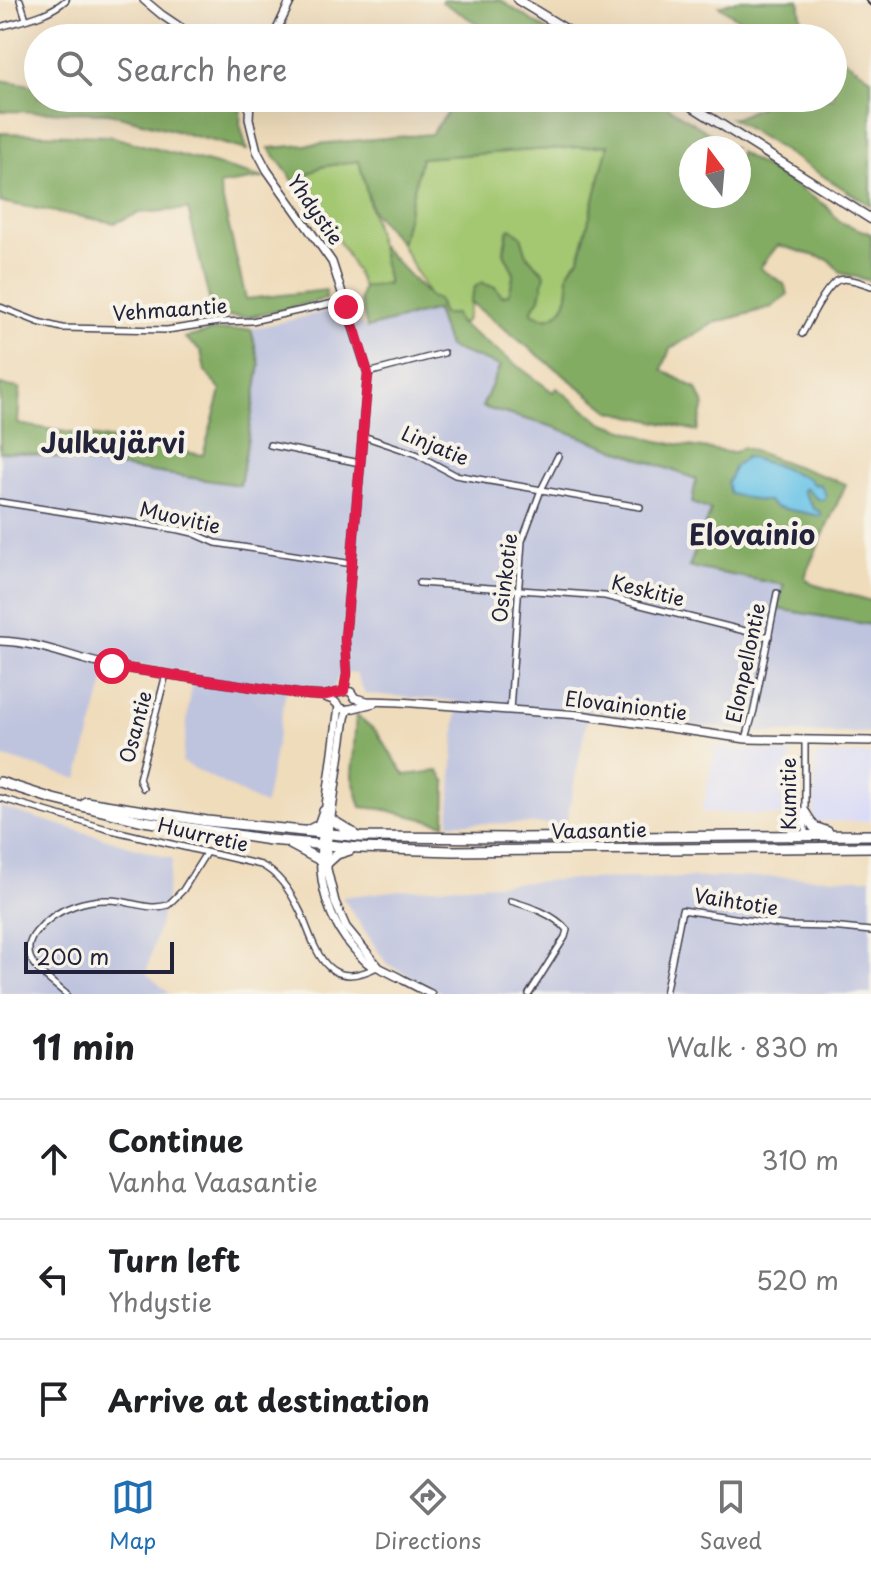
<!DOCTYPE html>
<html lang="en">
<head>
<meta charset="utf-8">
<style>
	:root { --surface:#fff; --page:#f6f6f6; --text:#202124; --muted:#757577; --line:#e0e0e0; --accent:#1f6fb2 }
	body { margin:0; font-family:"Playpen Sans",sans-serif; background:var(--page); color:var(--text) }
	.compass { position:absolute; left:679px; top:136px; width:72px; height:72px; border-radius:50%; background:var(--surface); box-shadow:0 8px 32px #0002; rotate:344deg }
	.scale { position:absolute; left:24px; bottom:20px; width:150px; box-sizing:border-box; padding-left:8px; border:4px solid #22223b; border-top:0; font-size:22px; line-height:28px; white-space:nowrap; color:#22223b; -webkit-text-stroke:6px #f7f3e8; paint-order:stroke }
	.stop { position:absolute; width:24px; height:24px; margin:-18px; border:6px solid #e11d48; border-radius:50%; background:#fff }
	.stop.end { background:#e11d48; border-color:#fff; box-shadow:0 2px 8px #0008 }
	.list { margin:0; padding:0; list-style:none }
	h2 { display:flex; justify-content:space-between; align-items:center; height:104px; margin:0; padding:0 32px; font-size:34px }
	h2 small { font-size:26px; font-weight:400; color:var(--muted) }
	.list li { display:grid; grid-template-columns:52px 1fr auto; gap:24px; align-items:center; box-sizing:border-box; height:120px; padding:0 32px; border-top:2px solid var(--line) }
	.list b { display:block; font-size:30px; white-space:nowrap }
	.list p { margin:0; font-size:26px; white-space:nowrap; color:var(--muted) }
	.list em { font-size:26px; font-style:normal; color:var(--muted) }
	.icon { flex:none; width:44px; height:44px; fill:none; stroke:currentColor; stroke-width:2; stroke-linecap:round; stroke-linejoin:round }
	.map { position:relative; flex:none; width:871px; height:994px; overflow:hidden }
	.search { position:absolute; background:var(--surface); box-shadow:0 8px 32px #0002; left:24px; right:24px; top:24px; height:88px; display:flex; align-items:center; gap:20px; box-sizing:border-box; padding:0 28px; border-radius:44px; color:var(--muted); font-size:30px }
	.sheet { height:464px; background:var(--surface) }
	nav { display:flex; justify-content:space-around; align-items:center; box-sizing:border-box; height:112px; border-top:2px solid var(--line); background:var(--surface); font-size:22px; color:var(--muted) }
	nav a { display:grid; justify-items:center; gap:4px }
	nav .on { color:var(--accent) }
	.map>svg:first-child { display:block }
</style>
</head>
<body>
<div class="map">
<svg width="871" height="994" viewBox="0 0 871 994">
	<rect width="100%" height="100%" fill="#f7f3e8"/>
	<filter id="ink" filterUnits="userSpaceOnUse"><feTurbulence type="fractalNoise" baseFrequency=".0125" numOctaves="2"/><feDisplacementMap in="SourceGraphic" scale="16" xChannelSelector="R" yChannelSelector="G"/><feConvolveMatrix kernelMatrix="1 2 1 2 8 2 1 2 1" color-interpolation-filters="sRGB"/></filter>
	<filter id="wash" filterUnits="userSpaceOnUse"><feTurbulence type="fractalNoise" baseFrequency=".006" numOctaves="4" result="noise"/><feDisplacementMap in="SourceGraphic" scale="32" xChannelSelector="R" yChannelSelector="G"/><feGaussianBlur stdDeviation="1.8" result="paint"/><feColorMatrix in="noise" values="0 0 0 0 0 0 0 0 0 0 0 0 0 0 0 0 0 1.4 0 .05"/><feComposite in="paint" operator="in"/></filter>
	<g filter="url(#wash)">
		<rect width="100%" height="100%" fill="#efdcbb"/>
		<!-- built -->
		<g fill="#d6d8f9">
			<path d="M715,746L791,753L787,816L702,812Z"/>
			<path d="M871,754V821H814L815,755Z"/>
		</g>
		<!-- industrial -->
		<g fill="#bec3de">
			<path d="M337,309L367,328L436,310L448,347L500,367L482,407L554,427L696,479L711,510L690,567L784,585L779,609L871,625V733H756L589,711L566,824L449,823L457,701L365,694L356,673L340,672L333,689H309L287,686L265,805L182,762L193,673L110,660L78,779L0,756V452L25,453L240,485L260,365L251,329Z"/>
			<path d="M0,807L173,859L163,911L146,973L170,994H0Z"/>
			<path d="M762,877L871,878V994H445L387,964L342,897L400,890L575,879Z"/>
		</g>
		<!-- green -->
		<g fill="#a4c872" stroke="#637556" stroke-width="2">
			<path d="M608,145L579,259C575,263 569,268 568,274C567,277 569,284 569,287C568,308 552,326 532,313V309L540,298L543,271L532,261L508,230C501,258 505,249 514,273L509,294L503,296L492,286L475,287L466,321L462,323L458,322L451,314H443L438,300L430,298L401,244L421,158Z"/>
			<path d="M359,161L389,284L363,287C347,248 322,216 295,183L320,167Z"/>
		</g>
		<!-- forest -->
		<g fill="#83ac64" stroke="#526750" stroke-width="2" fill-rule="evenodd">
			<path d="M442,0H500L559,38H493L494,34L442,2Z"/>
			<path d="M737,0H799L803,32L811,38H767L719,6Z"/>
			<path d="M833,52L871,78V206L731,118H736L772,101V98H833Z"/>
			<path d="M0,80L38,86V98H241L240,124L247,150L108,113L0,111Z"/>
			<path d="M459,98H653L733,148H691V196H739V152L797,187L826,206L840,222L871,234V281L841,273L829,260L778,245L760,268L784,284L788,294L772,307L714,323L670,349L662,370L697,389L704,405L697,431L610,411L470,302L475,287L482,282L487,285L495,287L502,296L509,294L514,273L504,253L508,230L511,228L521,236L527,256L545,274L540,298L532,309V313C553,326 568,308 569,287C569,282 567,278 568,274C569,268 575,263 579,258L608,145L421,158L401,244L372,211L359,161L320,167L295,183L269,148L431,134Z"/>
			<path d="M0,133L109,136L264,178L219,185L246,299L326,290V299L249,317L213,316L188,209L139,213L115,223L0,202Z"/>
			<path d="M380,245L430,297L438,300L442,314H455L458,322L553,392L557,388L601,422L657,441L733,453L743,447L846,484L808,568L805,578L812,584L871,601V625L778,609L784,585L689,567L711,510L692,503L696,479L554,427L482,407L500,366L448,347L436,310L367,328L360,299L363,287L388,284ZM745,457L775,465L809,479L812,483L816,485L812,492L804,488L802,490L814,509L775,507L768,501Z"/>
			<path d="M251,329L260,365L240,485L25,453L0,452V385L20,388L18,424L203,455L221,391L205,371L201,351L185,338L212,331Z"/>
			<path d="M356,715L376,731L405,775L438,771L446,782L445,824L381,809L361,807L352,777Z"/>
		</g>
		<!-- water -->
		<path fill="#6bc4e8" stroke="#467392" stroke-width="2" d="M746,457L775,465L809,479L812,483L816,485L820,484L826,495L824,500L818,499L805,488L802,490L814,509L821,512V516L775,507L768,501H760L730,494L727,483L735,466Z"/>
	</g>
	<g filter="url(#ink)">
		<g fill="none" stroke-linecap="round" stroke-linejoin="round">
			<!-- street casing -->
			<g stroke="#413e4e" stroke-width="8">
				<g id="street">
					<path d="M20,0L26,19"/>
					<path d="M0,27C23,20 48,16 66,0"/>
					<path d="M0,307L38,322L62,328L167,330L219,322L252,321L343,301"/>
					<path d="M802,334C809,322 826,284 839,280C848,277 863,283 871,286"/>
					<path d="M368,373L444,353"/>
					<path d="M363,436L416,454L455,475L640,507"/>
					<path d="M270,445L360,463"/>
					<path d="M0,502L180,530L193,533L216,543L353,564"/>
					<path d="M419,583L605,596L769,637"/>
					<path d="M510,710L522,541L541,490L558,456"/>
					<path d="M746,739L754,710L777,593"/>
					<path d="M805,740V835"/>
					<path d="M143,788L139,779L166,674"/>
					<path d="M0,798L107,829L261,865C280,874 292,894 301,913C316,947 324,994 377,967"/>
					<path d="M511,901C531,907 554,914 567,930L565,937L529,994"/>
					<path d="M66,994C47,977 14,959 36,932C56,907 90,897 120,901C136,904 152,910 168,905L183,890L206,853"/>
					<path d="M665,994L682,910L788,926L831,927L871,931"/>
				</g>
			</g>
			<!-- secondary casing -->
			<g stroke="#413e4e" stroke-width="10">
				<g id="secondary">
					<path d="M144,0L162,15L196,38"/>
					<path d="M273,38L291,0"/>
					<path d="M250,98L249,119L257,151L267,170L332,262L368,373L345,639L347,674L344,691"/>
					<path d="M0,641C41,642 73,659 112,666L306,695L323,696L346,691L351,692L355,698L367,701L399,702L580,715L746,739L871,741"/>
					<path d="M324,697L333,700L341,708L346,710L374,703"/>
					<path d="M339,706L321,844C318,883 328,921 355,950C359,954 364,961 369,964C372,966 377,966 380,968C397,976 414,986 431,994"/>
					<path d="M348,709L345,718L327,845V869L335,902L346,927L378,966"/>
				</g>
			</g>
			<!-- primary casing -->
			<g stroke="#413e4e" stroke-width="11">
				<g id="primary">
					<path d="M518,0L580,38"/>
					<path d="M679,98L871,219"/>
				</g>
			</g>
			<!-- highway casing -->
			<g stroke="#413e4e" stroke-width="12">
				<g id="highway">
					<path d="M0,782L53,799L143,821L270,840L360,848L453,851L871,847"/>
					<path d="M86,802L207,821L360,837L517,838L871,835"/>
					<path d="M805,813L814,827L828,832"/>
					<path d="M332,820L353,833"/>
					<path d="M307,831L319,825L324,811"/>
					<path d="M791,836L805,813"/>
					<path d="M290,844L320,860"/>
					<path d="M326,864L337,854L350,850"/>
				</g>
			</g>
			<!-- street -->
			<use href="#street" stroke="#fff" stroke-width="5"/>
			<!-- secondary -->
			<use href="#secondary" stroke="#fff" stroke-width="7"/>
			<!-- primary -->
			<use href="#primary" stroke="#fff" stroke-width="8"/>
			<!-- highway -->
			<use href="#highway" stroke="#fff" stroke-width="9"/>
			<!-- rail -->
			<path stroke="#22223b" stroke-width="2" stroke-dasharray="12 6" stroke-linecap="butt" d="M865,0L871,6"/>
		</g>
	</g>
	<g fill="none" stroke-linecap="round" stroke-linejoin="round" filter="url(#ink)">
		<!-- route -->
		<path stroke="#e11d48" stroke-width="10" d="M112,666L306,695L323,696L344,691L347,674L345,639L368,373L356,333L346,307"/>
	</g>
	<g text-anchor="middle" stroke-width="8" stroke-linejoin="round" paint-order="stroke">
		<!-- street labels -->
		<g font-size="20" fill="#22223b" stroke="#f7f3e8">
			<text transform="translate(315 210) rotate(55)" y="7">Yhdystie</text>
			<text transform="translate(170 310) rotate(-4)" y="7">Vehmaantie</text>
			<text transform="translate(435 446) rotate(23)" y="7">Linjatie</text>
			<text transform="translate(180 518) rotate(13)" y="7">Muovitie</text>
			<text transform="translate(505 578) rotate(-83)" y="7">Osinkotie</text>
			<text transform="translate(648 591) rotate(14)" y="7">Keskitie</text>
			<text transform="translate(746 663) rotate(-78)" y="7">Elonpellontie</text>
			<text transform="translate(626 706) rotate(7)" y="7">Elovainiontie</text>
			<text transform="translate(136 727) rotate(-75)" y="7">Osantie</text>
			<text transform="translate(789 794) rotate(-90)" y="7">Kumitie</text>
			<text transform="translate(599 831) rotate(-1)" y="7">Vaasantie</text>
			<text transform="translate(203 835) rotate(13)" y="7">Huurretie</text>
			<text transform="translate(736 902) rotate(9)" y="7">Vaihtotie</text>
		</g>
		<!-- district labels -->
		<g font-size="28" font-weight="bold" fill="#22223b" stroke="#f7f3e8">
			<text x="113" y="453">Julkujärvi</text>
			<text x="752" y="545">Elovainio</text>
		</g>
	</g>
</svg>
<svg class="compass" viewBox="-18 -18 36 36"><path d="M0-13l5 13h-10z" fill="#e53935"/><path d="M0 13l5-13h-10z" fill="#757577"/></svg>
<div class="scale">200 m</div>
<div class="stop" style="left:112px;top:666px"></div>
<div class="stop end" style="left:346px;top:307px"></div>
<div class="search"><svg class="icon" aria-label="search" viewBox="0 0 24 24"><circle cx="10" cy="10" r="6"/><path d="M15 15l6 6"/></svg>Search here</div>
</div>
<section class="sheet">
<h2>11 min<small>Walk · 830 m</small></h2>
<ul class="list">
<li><svg class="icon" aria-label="ahead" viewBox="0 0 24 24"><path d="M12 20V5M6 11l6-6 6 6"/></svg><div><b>Continue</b><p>Vanha Vaasantie</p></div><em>310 m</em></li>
<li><svg class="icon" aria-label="left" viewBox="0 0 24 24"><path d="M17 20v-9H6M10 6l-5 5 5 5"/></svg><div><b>Turn left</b><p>Yhdystie</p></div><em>520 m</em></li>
<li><svg class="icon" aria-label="arrive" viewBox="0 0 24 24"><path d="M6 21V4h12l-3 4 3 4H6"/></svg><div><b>Arrive at destination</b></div></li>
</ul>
</section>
<nav>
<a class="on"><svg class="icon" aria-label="map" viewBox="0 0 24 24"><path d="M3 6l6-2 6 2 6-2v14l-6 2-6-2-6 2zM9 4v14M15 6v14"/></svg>Map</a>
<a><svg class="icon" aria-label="directions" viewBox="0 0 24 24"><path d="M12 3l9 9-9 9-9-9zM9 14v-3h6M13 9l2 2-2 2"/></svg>Directions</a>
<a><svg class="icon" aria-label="saved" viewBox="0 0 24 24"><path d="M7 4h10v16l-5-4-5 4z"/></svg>Saved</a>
</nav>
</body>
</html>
